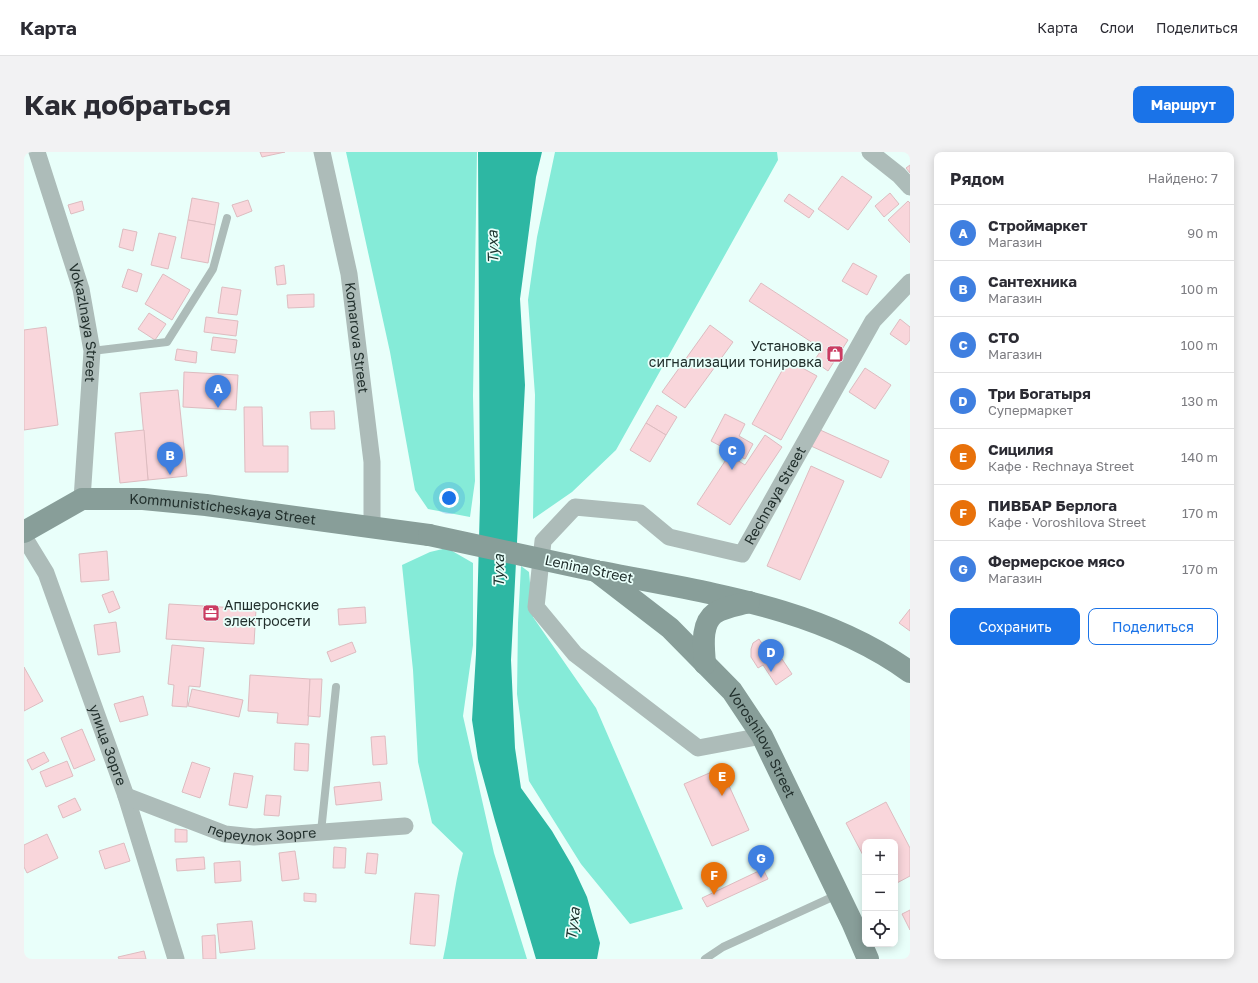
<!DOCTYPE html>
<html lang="ru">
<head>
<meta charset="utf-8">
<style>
	:root { --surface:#fff; --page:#f2f2f3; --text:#2b2b33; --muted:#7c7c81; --line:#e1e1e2; --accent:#1a73e8 }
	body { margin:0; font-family:"Golos Text",sans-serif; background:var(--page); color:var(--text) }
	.controls { position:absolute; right:12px; bottom:12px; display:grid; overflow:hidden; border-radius:8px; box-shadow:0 2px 10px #0003 }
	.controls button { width:36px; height:36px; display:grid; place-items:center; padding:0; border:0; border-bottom:1px solid var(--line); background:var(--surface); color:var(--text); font:20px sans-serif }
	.you { position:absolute; left:425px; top:346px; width:14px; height:14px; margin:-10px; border:3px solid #fff; border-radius:50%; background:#1a73e8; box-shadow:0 0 0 6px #1a73e833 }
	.badge { display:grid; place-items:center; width:26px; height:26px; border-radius:50%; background:var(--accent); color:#fff; font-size:13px; font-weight:700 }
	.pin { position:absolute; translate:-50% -33px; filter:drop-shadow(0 1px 2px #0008) }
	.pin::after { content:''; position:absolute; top:21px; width:14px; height:12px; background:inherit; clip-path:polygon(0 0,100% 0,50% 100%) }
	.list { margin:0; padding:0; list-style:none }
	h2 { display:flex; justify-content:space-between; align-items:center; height:52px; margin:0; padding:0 16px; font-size:17px }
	h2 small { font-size:13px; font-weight:400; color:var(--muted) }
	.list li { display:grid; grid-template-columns:26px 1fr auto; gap:12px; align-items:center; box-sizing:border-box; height:56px; padding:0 16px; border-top:1px solid var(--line) }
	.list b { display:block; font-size:15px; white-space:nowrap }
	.list p { margin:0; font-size:13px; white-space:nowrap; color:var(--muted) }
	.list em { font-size:13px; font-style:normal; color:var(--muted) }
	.actions { display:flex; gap:8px; padding:12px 16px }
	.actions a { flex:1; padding:9px 0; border:1px solid var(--accent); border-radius:8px; text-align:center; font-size:14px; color:var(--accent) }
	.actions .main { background:var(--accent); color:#fff }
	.icon { flex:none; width:22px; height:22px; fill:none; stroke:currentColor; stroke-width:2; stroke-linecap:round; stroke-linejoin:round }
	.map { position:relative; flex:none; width:886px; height:807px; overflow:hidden; border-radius:8px }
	header { display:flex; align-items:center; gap:24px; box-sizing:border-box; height:56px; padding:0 20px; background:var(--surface); border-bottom:1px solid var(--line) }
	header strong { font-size:19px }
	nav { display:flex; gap:22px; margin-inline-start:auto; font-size:14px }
	.intro { display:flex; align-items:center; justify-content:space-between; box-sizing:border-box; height:96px; padding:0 24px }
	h1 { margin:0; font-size:28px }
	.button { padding:10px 18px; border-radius:8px; background:var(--accent); color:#fff; font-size:14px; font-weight:700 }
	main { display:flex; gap:24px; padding:0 24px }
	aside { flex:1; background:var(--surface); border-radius:8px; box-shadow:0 2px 10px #0003 }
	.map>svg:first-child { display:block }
</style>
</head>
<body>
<header>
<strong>Карта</strong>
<nav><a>Карта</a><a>Слои</a><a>Поделиться</a></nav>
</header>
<div class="intro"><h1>Как добраться</h1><a class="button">Маршрут</a></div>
<main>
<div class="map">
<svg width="886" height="807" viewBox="0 0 886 807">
	<rect width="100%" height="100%" fill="#e9fffa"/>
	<!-- green -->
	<g fill="#85ebd8">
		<path d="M322,0H453L449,244L451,329L446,365L404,357L391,338L366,200Z"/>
		<path d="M531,0H753L754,8L592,298L548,340L509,367L511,243L504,148L513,85Z"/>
		<path d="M423,396L449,411V493L439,564L470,701L503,807H419C427,772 429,736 439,701L408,671L394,610L389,518L378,413L406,400Z"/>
		<path d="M497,414L505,420L509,465L572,556L659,757L606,772L557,712L505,629L493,542L494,471Z"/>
	</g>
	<!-- water -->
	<path fill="#2db7a3" d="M454,0H518L512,25L496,147L501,233L487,508L491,596L497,636L528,679L549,715L563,745L576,791L573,807H512L471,669L454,607L448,568L452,502L456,350Z"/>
	<!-- building -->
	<g fill="#f9d6db" stroke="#ddbcc0">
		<path d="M236,0H261L238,5Z"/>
		<path d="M886,13V21L882,16Z"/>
		<path d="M818,24L848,45L824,78L794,57Z"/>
		<path d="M866,41L875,52L860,65L851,54Z"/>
		<path d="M765,42L790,59L785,66L760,49Z"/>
		<path d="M168,46L195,51L191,73L164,68Z"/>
		<path d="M224,48L228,59L213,65L208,53Z"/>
		<path d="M58,49L60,58L47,62L44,53Z"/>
		<path d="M884,49L886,51V91L864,68Z"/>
		<path d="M164,68L191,73L184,111L157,106Z"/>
		<path d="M99,77L113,80L109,99L95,95Z"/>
		<path d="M135,81L152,85L144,117L127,113Z"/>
		<path d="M829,111L853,124L843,143L818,129Z"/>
		<path d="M260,113L262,132L253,133L251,115Z"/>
		<path d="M104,117L118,122L113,140L98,135Z"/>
		<path d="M139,122L166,138L148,168L121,152Z"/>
		<path d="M737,131L824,188L804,219L790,209L798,197L725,149Z"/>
		<path d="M198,135L217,138L213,163L194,161Z"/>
		<path d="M290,142V155L264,156L263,143Z"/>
		<path d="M125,161L142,172L131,188L114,177Z"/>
		<path d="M182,165L214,169L212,184L180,180Z"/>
		<path d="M876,167L886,175V188L882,193L866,182Z"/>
		<path d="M686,173L709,190L661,256L638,240Z"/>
		<path d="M22,175L34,273L0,278V178Z"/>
		<path d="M189,185L213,188L211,201L187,198Z"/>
		<path d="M153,197L173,200L172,211L151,208Z"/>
		<path d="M764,208L793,224L757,288L728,272Z"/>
		<path d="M841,216L867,233L851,257L825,240Z"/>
		<path d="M160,220L214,223L212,258L159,255Z"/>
		<path d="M154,238L163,324L124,328L116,241Z"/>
		<path d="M633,253L653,265L642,283L622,271Z"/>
		<path d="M220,255H238L239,294H264V320H221Z"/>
		<path d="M310,259L311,277H287L286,260Z"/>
		<path d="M701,262L721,272L715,284L729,292L721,307L687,289Z"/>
		<path d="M622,271L642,283L626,310L606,298Z"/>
		<path d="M794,277L865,309L857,326L787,294Z"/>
		<path d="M120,278L124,328L96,331L91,281Z"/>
		<path d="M741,283L758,295L706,373L673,352L705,303L721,313Z"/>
		<path d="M787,314L820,329L776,428L743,414Z"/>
		<path d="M83,399L85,428L57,430L55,402Z"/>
		<path d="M89,439L96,456L85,461L78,443Z"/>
		<path d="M145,452L232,457L230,492L142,487Z"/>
		<path d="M341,455L342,471L315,473L314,457Z"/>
		<path d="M886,457V479L875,471Z"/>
		<path d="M92,470L96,500L74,503L70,473Z"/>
		<path d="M735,487L741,496L748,492L768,522L752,533L739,513L734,516L727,505V497L729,491Z"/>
		<path d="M328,490L332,500L307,510L303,500Z"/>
		<path d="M148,493L180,496L176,535L165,534L163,555L148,554L150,533L144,532Z"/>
		<path d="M0,515L19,549L0,559Z"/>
		<path d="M226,523L286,527L284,573L253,571L254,561L224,559Z"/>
		<path d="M286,527H298L296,565L284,564Z"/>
		<path d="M168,537L219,548L215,565L164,554Z"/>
		<path d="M119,544L124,563L96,570L90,552Z"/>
		<path d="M58,577L71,608L50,617L37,586Z"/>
		<path d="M361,584L363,612L349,613L347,585Z"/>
		<path d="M271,591L285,592L284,619L270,618Z"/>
		<path d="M20,600L25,609L8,618L3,608Z"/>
		<path d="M43,609L49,624L22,635L16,620Z"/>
		<path d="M168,610L186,616L176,646L158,640Z"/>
		<path d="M697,616L725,678L688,694L660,632Z"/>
		<path d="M210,621L229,624L223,656L205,653Z"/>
		<path d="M356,630L358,648L312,653L310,635Z"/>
		<path d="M242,643L257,644L255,664L240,663Z"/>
		<path d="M51,646L57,658L39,666L34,654Z"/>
		<path d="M862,650L886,696V724L871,732V690H841V707L822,671Z"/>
		<path d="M151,677L163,678V690H151Z"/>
		<path d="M23,682L34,706L3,721L0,715V693Z"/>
		<path d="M100,691L106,709L81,717L75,699Z"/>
		<path d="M310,695L322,696L321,716H309Z"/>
		<path d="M271,699L275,727L258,729L255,701Z"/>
		<path d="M343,701L354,702L352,722L341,721Z"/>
		<path d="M180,705L181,717L153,719L152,707Z"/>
		<path d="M216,709L217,729L191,731L190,711Z"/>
		<path d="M739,717L744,727L683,755L678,746Z"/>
		<path d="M280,741L292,742V750L280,749Z"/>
		<path d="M391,741L415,743L411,794L386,792Z"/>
		<path d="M886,758V778L878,762Z"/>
		<path d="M228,769L231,797L196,801L193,772Z"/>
		<path d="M191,783L192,807H179L178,784Z"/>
		<path d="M120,799L122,807H95L94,805Z"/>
	</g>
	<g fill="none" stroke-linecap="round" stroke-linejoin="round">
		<!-- lane -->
		<g stroke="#adbcb9" stroke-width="8">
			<path d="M68,199L143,190L189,117L203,66"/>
			<path d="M297,680L312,535"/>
			<path d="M681,807L699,795L815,742"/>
		</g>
		<!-- street -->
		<g stroke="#adbcb9" stroke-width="17">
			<path id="s1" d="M13,0L57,137L68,199L58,347"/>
			<path id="s2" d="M298,0L325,122L348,310V374"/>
			<path d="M846,0L875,23L886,35"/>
			<path id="s3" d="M0,385L22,421L102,644L152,807"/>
			<path id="s4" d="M738,584L674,596L551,502L512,455L519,389L551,355L616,361L645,385L718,402L849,169L886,130"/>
			<path id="s5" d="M102,644L201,682L230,685L381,674"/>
		</g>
		<!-- secondary -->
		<g stroke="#889e99" stroke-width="22">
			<path id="s6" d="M0,380L58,347H119L182,353L405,383"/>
			<path id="s7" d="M572,419L646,476L708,539L738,584L828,770L844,807"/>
			<path d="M578,420C683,441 796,455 886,520"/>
			<path d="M681,512C680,496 676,472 691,461C700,455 715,453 725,450"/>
		</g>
		<!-- secondary-bridge -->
		<path stroke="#889e99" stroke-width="22" d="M405,383L572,419"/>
	</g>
	<!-- icons -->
	<defs>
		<g id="shop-square" transform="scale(0.9)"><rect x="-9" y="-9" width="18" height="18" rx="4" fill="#cb3c62" stroke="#e9fffa"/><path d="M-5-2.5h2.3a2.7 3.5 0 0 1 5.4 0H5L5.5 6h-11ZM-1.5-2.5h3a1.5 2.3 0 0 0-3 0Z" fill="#fff"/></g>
		<g id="office-square" transform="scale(0.9)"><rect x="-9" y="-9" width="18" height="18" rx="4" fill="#cb3c62" stroke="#e9fffa"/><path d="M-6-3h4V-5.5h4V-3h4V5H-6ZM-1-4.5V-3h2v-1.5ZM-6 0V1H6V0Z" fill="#fff"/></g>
	</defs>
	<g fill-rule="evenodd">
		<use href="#shop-square" x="811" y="202"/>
		<use href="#office-square" x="187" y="461"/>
	</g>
	<g text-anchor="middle" stroke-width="3.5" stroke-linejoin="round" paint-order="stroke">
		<!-- street labels -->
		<g font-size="14" fill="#212f2c" stroke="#e9fffa">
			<text dy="5" stroke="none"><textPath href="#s1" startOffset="178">Vokazlnaya Street</textPath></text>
			<text dy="5" stroke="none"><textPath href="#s2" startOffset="189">Komarova Street</textPath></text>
			<text dy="5" stroke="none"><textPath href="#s4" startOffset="639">Rechnaya Street</textPath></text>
			<text dy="5" stroke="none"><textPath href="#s6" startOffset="208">Kommunisticheskaya Street</textPath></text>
			<text transform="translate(565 417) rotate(12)" y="5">Lenina Street</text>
			<text dy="5" stroke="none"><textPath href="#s7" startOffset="242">Voroshilova Street</textPath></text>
			<text dy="5" stroke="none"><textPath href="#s3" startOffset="225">улица Зорге</textPath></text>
			<text dy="5" stroke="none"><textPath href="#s5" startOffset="143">переулок Зорге</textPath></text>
		</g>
		<!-- poi labels -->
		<g font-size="14" fill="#212f2c" stroke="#e9fffa" text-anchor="end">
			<text x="798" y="199">Установка<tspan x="798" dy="16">сигнализации тонировка</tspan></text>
			<text x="200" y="458" text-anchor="start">Апшеронские<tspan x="200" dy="16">электросети</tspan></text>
		</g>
		<!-- water labels -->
		<g font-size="15" font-style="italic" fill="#1c322d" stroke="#e9fffa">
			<text transform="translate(469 95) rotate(-92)" y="5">Туха</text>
			<text transform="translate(475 419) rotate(-90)" y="5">Туха</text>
			<text transform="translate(549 772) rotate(-83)" y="5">Туха</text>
		</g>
	</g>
</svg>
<div class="controls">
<button>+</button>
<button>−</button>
<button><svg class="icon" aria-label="locate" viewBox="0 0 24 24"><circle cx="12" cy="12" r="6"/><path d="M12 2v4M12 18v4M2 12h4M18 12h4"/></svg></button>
</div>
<div class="you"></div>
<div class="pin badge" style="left:194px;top:256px;background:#3f7fe0">A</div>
<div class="pin badge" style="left:146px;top:323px;background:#3f7fe0">B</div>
<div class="pin badge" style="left:708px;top:318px;background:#3f7fe0">C</div>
<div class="pin badge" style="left:747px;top:520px;background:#3f7fe0">D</div>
<div class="pin badge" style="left:698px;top:644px;background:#e8710a">E</div>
<div class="pin badge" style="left:690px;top:743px;background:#e8710a">F</div>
<div class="pin badge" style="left:737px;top:726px;background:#3f7fe0">G</div>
</div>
<aside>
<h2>Рядом<small>Найдено: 7</small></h2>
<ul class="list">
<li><span class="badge" style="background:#3f7fe0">A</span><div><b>Строймаркет</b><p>Магазин</p></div><em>90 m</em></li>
<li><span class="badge" style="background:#3f7fe0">B</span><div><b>Сантехника</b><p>Магазин</p></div><em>100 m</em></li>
<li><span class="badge" style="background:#3f7fe0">C</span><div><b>СТО</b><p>Магазин</p></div><em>100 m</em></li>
<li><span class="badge" style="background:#3f7fe0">D</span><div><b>Три Богатыря</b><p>Супермаркет</p></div><em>130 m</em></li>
<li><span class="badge" style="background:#e8710a">E</span><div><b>Сицилия</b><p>Кафе · Rechnaya Street</p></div><em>140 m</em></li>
<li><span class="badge" style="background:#e8710a">F</span><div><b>ПИВБАР Берлога</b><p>Кафе · Voroshilova Street</p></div><em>170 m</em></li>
<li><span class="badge" style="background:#3f7fe0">G</span><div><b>Фермерское мясо</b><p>Магазин</p></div><em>170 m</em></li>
</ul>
<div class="actions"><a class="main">Сохранить</a><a>Поделиться</a></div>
</aside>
</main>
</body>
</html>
